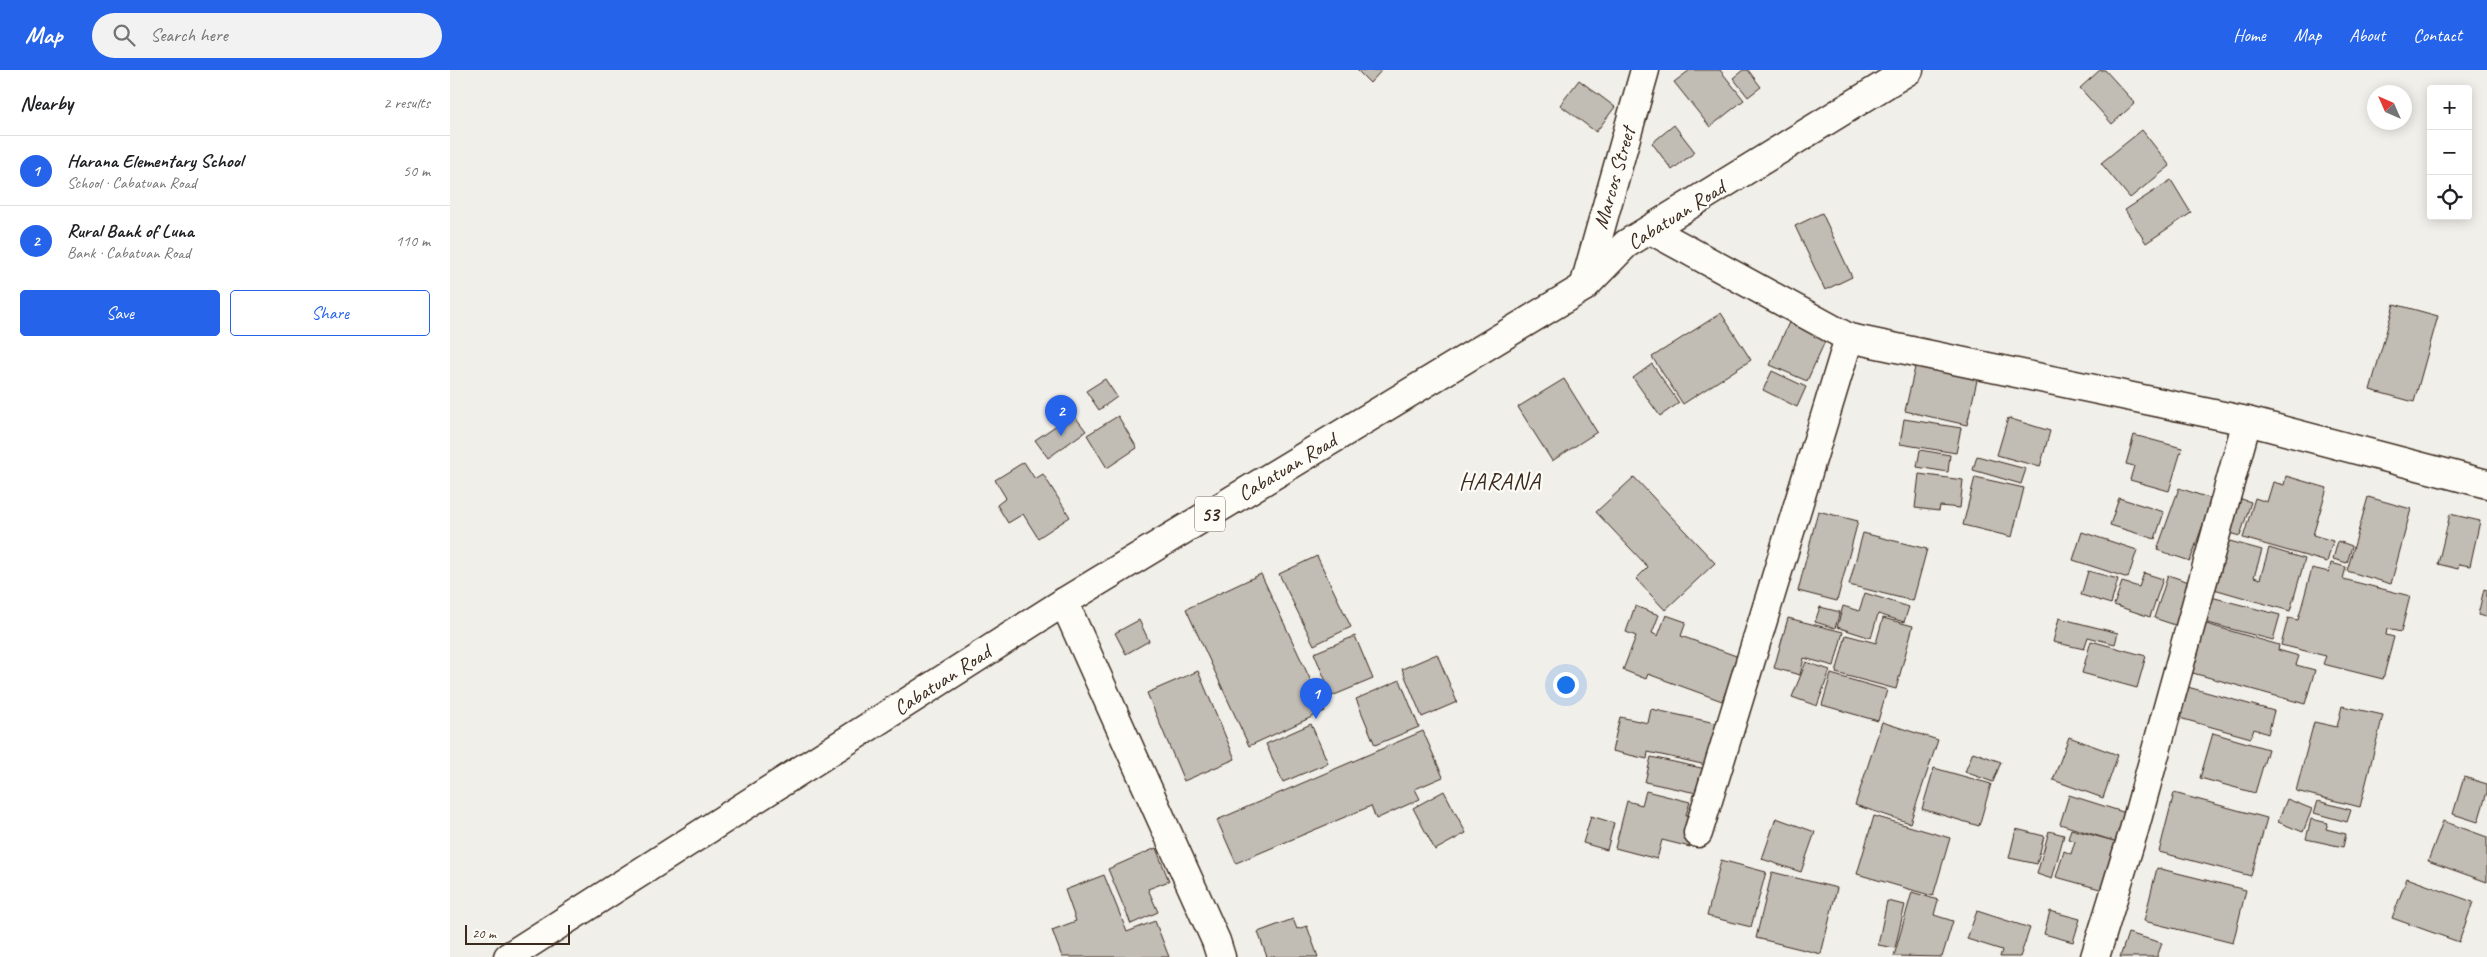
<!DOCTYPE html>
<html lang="en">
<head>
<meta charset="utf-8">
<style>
	:root { --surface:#fff; --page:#f2f2f2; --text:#202124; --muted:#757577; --line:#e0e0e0; --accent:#2563eb }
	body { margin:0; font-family:Caveat,sans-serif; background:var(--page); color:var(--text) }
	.controls { position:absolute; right:15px; top:15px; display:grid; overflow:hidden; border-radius:5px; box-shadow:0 2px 12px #0003 }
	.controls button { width:45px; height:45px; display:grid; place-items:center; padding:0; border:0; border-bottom:1px solid var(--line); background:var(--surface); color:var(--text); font:25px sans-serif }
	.compass { position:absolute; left:1917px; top:15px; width:45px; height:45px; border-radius:50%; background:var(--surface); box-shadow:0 2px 12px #0003; rotate:315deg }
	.scale { position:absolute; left:15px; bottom:12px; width:105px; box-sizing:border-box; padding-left:5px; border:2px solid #3b2a1e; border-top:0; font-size:14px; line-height:18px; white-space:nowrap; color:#3b2a1e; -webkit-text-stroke:4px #fdfcf7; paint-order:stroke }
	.you { position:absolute; left:1115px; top:614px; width:18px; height:18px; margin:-12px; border:4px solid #fff; border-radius:50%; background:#1a73e8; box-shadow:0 0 0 8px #1a73e833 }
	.badge { display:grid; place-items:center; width:32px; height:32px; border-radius:50%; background:var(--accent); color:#fff; font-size:16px; font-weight:700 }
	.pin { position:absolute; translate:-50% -41px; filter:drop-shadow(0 1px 2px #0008) }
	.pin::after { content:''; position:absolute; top:26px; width:18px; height:15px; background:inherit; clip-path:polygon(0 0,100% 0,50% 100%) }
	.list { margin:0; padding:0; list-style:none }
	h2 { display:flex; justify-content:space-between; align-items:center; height:65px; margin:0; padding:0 20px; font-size:21px }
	h2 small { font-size:16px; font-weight:400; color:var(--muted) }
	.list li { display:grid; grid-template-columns:32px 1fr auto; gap:15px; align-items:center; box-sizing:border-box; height:70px; padding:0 20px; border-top:1px solid var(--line) }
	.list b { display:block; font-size:19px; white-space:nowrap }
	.list p { margin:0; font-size:16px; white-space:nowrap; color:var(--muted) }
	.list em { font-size:16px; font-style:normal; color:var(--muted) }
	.actions { display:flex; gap:10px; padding:15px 20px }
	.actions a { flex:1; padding:11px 0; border:1px solid var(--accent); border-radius:5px; text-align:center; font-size:18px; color:var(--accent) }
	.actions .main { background:var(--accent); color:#fff }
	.icon { flex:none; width:28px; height:28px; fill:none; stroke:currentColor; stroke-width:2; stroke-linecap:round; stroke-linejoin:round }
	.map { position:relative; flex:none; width:2037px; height:887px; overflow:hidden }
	header { display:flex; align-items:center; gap:30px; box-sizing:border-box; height:70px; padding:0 25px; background:var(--accent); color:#fff }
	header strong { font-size:24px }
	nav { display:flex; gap:28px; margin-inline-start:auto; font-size:18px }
	.search { width:350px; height:45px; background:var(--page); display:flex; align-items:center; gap:12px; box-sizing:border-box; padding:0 18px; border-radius:28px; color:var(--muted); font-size:19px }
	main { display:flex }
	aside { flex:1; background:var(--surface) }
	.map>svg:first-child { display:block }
</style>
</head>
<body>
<header>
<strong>Map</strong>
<div class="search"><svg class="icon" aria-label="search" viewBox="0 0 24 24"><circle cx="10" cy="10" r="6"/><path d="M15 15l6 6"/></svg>Search here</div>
<nav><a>Home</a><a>Map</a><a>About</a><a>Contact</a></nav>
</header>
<main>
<aside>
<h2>Nearby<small>2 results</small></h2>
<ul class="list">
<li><span class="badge">1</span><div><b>Harana Elementary School</b><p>School · Cabatuan Road</p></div><em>50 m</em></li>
<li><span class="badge">2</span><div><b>Rural Bank of Luna</b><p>Bank · Cabatuan Road</p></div><em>110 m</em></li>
</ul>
<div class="actions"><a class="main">Save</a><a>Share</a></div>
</aside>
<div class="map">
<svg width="2037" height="887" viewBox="0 0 2037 887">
	<rect width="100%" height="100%" fill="#f1efea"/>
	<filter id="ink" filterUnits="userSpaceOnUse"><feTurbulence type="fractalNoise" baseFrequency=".02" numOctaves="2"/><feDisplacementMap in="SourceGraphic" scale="10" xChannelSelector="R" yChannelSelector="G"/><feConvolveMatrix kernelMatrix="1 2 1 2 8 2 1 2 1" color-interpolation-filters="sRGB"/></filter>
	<g filter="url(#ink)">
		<!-- building -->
		<g fill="#c1bcb4" stroke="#3b2a1e">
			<path d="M907,0H932L920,13Z"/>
			<path d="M1240,0H1270L1294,30L1260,57L1224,12Z"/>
			<path d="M1293,0H1298L1311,17L1298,27L1283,8Z"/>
			<path d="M1650,0H1655L1685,33L1662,54L1630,18Z"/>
			<path d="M1129,10L1165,37L1146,62L1110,35Z"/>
			<path d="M1224,55L1245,82L1222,100L1202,73Z"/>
			<path d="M1692,60L1720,96L1680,128L1651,93Z"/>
			<path d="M1721,110L1741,143L1696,173L1675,140Z"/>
			<path d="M1372,143L1402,207L1375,220L1345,156Z"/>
			<path d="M1944,234L1988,246L1964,332L1920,320Z"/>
			<path d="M1271,243L1301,290L1233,334L1202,287Z"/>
			<path d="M1340,250L1377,267L1357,311L1320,295Z"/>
			<path d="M1466,293L1528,306L1517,355L1455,341Z"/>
			<path d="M1202,294L1229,333L1210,346L1183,308Z"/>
			<path d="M1322,301L1356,317L1347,337L1313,320Z"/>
			<path d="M655,309L667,327L649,340L636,321Z"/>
			<path d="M1114,309L1147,362L1102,391L1068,337Z"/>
			<path d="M623,344L636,361L598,388L585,370Z"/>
			<path d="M668,346L687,378L657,398L637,365Z"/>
			<path d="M1558,348L1600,361L1590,397L1547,385Z"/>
			<path d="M1454,349L1511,358L1506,383L1450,374Z"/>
			<path d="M1684,365L1732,378L1719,421L1680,410L1684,396L1676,394Z"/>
			<path d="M1470,380L1500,385L1498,402L1467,397Z"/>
			<path d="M1527,386L1576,399L1571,414L1523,400Z"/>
			<path d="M574,392L585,409L593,404L620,447L588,468L573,444L558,453L547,435L556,428L545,410Z"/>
			<path d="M1469,404L1513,410L1510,438L1490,436L1489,441L1465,438Z"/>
			<path d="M1836,406L1877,418L1863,465L1883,471L1877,492L1793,468L1805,428L1817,432L1823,412L1834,415Z"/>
			<path d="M1184,407L1265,493L1215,540L1186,509L1198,497L1146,442Z"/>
			<path d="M1525,407L1574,418L1562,467L1513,455Z"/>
			<path d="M1729,418L1762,429L1740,491L1707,480Z"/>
			<path d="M1785,427L1801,432L1790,466L1775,462Z"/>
			<path d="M1918,427L1961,439L1941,514L1897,501Z"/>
			<path d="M1669,428L1714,442L1705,469L1660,455Z"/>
			<path d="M1368,441L1408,451L1387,531L1348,521Z"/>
			<path d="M2000,444L2030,451L2020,496L2009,494L2008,499L1988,494Z"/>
			<path d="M1632,462L1687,480L1678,508L1623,490Z"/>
			<path d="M1413,463L1477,479L1463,531L1399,515Z"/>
			<path d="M1769,468L1812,480L1804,507L1810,509L1819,478L1855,489L1840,541L1764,519Z"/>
			<path d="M1888,471L1902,476L1897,493L1883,489Z"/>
			<path d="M867,486L901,557L864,575L829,504Z"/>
			<path d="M1881,493L1896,497L1893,509L1960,526L1951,562L1937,559L1936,565L1944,567L1933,609L1873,594L1876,586L1831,575L1838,548L1848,550L1862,498L1879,502Z"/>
			<path d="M1638,501L1668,509L1661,534L1631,525Z"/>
			<path d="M1694,503L1713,509L1700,547L1664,535L1672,512L1689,517Z"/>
			<path d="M811,504L875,641L799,676L736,539Z"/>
			<path d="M1718,505L1745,514L1731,557L1704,548Z"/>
			<path d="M2034,519L2037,520V547L2028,545Z"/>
			<path d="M1415,523L1459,537L1454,552L1428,544L1421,568L1387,557L1393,536L1409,541Z"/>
			<path d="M1761,527L1830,545L1823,570L1754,552Z"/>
			<path d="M1185,536L1209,545L1202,563L1208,566L1216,545L1236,552L1231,566L1289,587L1272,631L1198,604L1196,609L1173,600L1186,566L1176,562Z"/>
			<path d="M1370,537L1390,542L1385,558L1365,552Z"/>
			<path d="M1338,548L1393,562L1384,596L1354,588L1350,605L1324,598Z"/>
			<path d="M1433,548L1463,556L1446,619L1386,603L1396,565L1426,573Z"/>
			<path d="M1609,548L1668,563L1665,574L1638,567L1634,579L1603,572Z"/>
			<path d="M689,550L699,571L676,584L665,563Z"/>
			<path d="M1753,553L1829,575L1828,580L1849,586L1846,595L1865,600L1855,634L1739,602Z"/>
			<path d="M905,566L923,609L882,626L864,583Z"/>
			<path d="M1641,571L1696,586L1687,618L1632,603Z"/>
			<path d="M987,584L1007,632L972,647L952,599Z"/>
			<path d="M1356,592L1380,600L1367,636L1342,627Z"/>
			<path d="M748,601L785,689L734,711L697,623Z"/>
			<path d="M1381,604L1437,620L1428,651L1372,635Z"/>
			<path d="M950,610L969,657L925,675L906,629Z"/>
			<path d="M1734,616L1824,641L1818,664L1804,659L1801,668L1726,647Z"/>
			<path d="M1892,636L1933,645L1910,737L1846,721L1864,652L1887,657Z"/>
			<path d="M1201,639L1270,654L1261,696L1198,682L1197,689L1162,681L1170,647L1198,653Z"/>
			<path d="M1432,652L1488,670L1460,753L1405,735Z"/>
			<path d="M861,654L878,693L833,712L816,674Z"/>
			<path d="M973,661L993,707L965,719L970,729L926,749L921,736L786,793L767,750Z"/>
			<path d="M1763,663L1818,679L1805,723L1750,708Z"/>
			<path d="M1619,667L1668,685L1653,728L1603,710Z"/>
			<path d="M1523,682L1551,692L1543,712L1515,702Z"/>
			<path d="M1201,687L1256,699L1251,724L1195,712Z"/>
			<path d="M1484,698L1541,714L1529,756L1472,739Z"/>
			<path d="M2014,707L2037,714V722L2028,752L2003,744Z"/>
			<path d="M994,721L1016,763L985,780L963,738Z"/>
			<path d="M1196,721L1240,732L1236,745L1247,747L1240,777L1212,770L1207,789L1165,778L1177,731L1192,735Z"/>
			<path d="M1724,723L1817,748L1801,806L1709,782Z"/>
			<path d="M1619,725L1676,743L1667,772L1610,754Z"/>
			<path d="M1837,729L1862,739L1853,762L1828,752Z"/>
			<path d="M1868,731L1901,740L1897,752L1864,743Z"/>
			<path d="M1141,746L1164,753L1157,780L1133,773Z"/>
			<path d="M1424,746L1500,768L1483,826L1407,804Z"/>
			<path d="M1326,748L1365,762L1351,802L1312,789Z"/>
			<path d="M1861,749L1878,753L1876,759L1896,764L1893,777L1856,769Z"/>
			<path d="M1993,751L2037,767V812L1978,791Z"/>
			<path d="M1566,759L1594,766L1587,794L1559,788Z"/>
			<path d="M1621,759L1671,773L1657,821L1606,807L1614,781L1621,784L1625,771L1618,769Z"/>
			<path d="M1599,761L1614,765L1602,809L1587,804Z"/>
			<path d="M706,778L719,811L698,819L708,842L681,854L658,799Z"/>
			<path d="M1271,790L1316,802L1301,857L1257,846Z"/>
			<path d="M1707,798L1796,820L1783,873L1694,851Z"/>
			<path d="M1322,802L1387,818L1371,884L1306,868Z"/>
			<path d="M654,805L677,862L705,851L719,887H612L602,860L626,851L615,820Z"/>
			<path d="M1957,808L2023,832L2009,872L1942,848Z"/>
			<path d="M1462,822L1488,830L1484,845L1503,851L1492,887L1444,886Z"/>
			<path d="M1437,831L1455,835L1445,878L1428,875Z"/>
			<path d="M1527,841L1580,858L1570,887H1550L1552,880L1517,869Z"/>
			<path d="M1600,841L1630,849L1623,872L1594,864Z"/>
			<path d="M843,849L847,859L857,856L868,887H817L808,862Z"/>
			<path d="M1678,863L1712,873L1707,887H1670Z"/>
		</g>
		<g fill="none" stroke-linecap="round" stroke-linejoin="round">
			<!-- street casing -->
			<g stroke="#3b2a1e" stroke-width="31">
				<g id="street">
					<path d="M1248,763L1399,268"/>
					<path d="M1645,887L1684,760L1797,351"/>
				</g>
			</g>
			<!-- secondary casing -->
			<g stroke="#3b2a1e" stroke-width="31">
				<g id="secondary">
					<path d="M1201,160L1399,268L1797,351L2037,414"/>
					<path d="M1134,217L1195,0"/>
					<path d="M614,532L766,871L771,887"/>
				</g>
			</g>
			<!-- highway casing -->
			<g stroke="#3b2a1e" stroke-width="31">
				<path id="highway" d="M58,887L614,532L1134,217L1176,174L1459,0"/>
			</g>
			<!-- street -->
			<use href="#street" stroke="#fdfcf7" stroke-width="28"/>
			<!-- secondary -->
			<use href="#secondary" stroke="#fdfcf7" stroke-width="28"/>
			<!-- highway -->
			<use href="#highway" stroke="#fdfcf7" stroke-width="28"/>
		</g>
	</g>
	<g text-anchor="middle" stroke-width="4.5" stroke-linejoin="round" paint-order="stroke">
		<!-- shield labels -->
		<rect fill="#fdfcf7" stroke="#75695f" stroke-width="1" x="745" y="426.5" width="30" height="35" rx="4"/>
		<g font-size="20" font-weight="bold" fill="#3b2a1e">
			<text x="760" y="451">53</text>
		</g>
		<!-- street labels -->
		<g font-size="21" fill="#3b2a1e" stroke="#fdfcf7">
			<text transform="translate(1164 108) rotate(-74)" y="7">Marcos Street</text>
			<text transform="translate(1226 145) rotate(-32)" y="7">Cabatuan Road</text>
			<text transform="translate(837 397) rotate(-31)" y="7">Cabatuan Road</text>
			<text transform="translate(492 610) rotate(-33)" y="7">Cabatuan Road</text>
		</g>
		<!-- quarter labels -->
		<g font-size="24" letter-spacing="1" fill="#3b2a1e" stroke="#fdfcf7">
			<text x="1050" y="419">HARANA</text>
		</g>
	</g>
</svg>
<div class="controls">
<button>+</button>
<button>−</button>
<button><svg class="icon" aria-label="locate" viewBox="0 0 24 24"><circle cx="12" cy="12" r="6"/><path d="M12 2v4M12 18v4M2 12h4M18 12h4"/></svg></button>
</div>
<svg class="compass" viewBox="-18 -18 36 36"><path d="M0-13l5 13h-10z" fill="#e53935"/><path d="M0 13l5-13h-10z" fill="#757577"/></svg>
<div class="scale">20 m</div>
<div class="you"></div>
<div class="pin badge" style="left:866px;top:649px">1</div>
<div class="pin badge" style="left:611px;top:366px">2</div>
</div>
</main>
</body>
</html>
